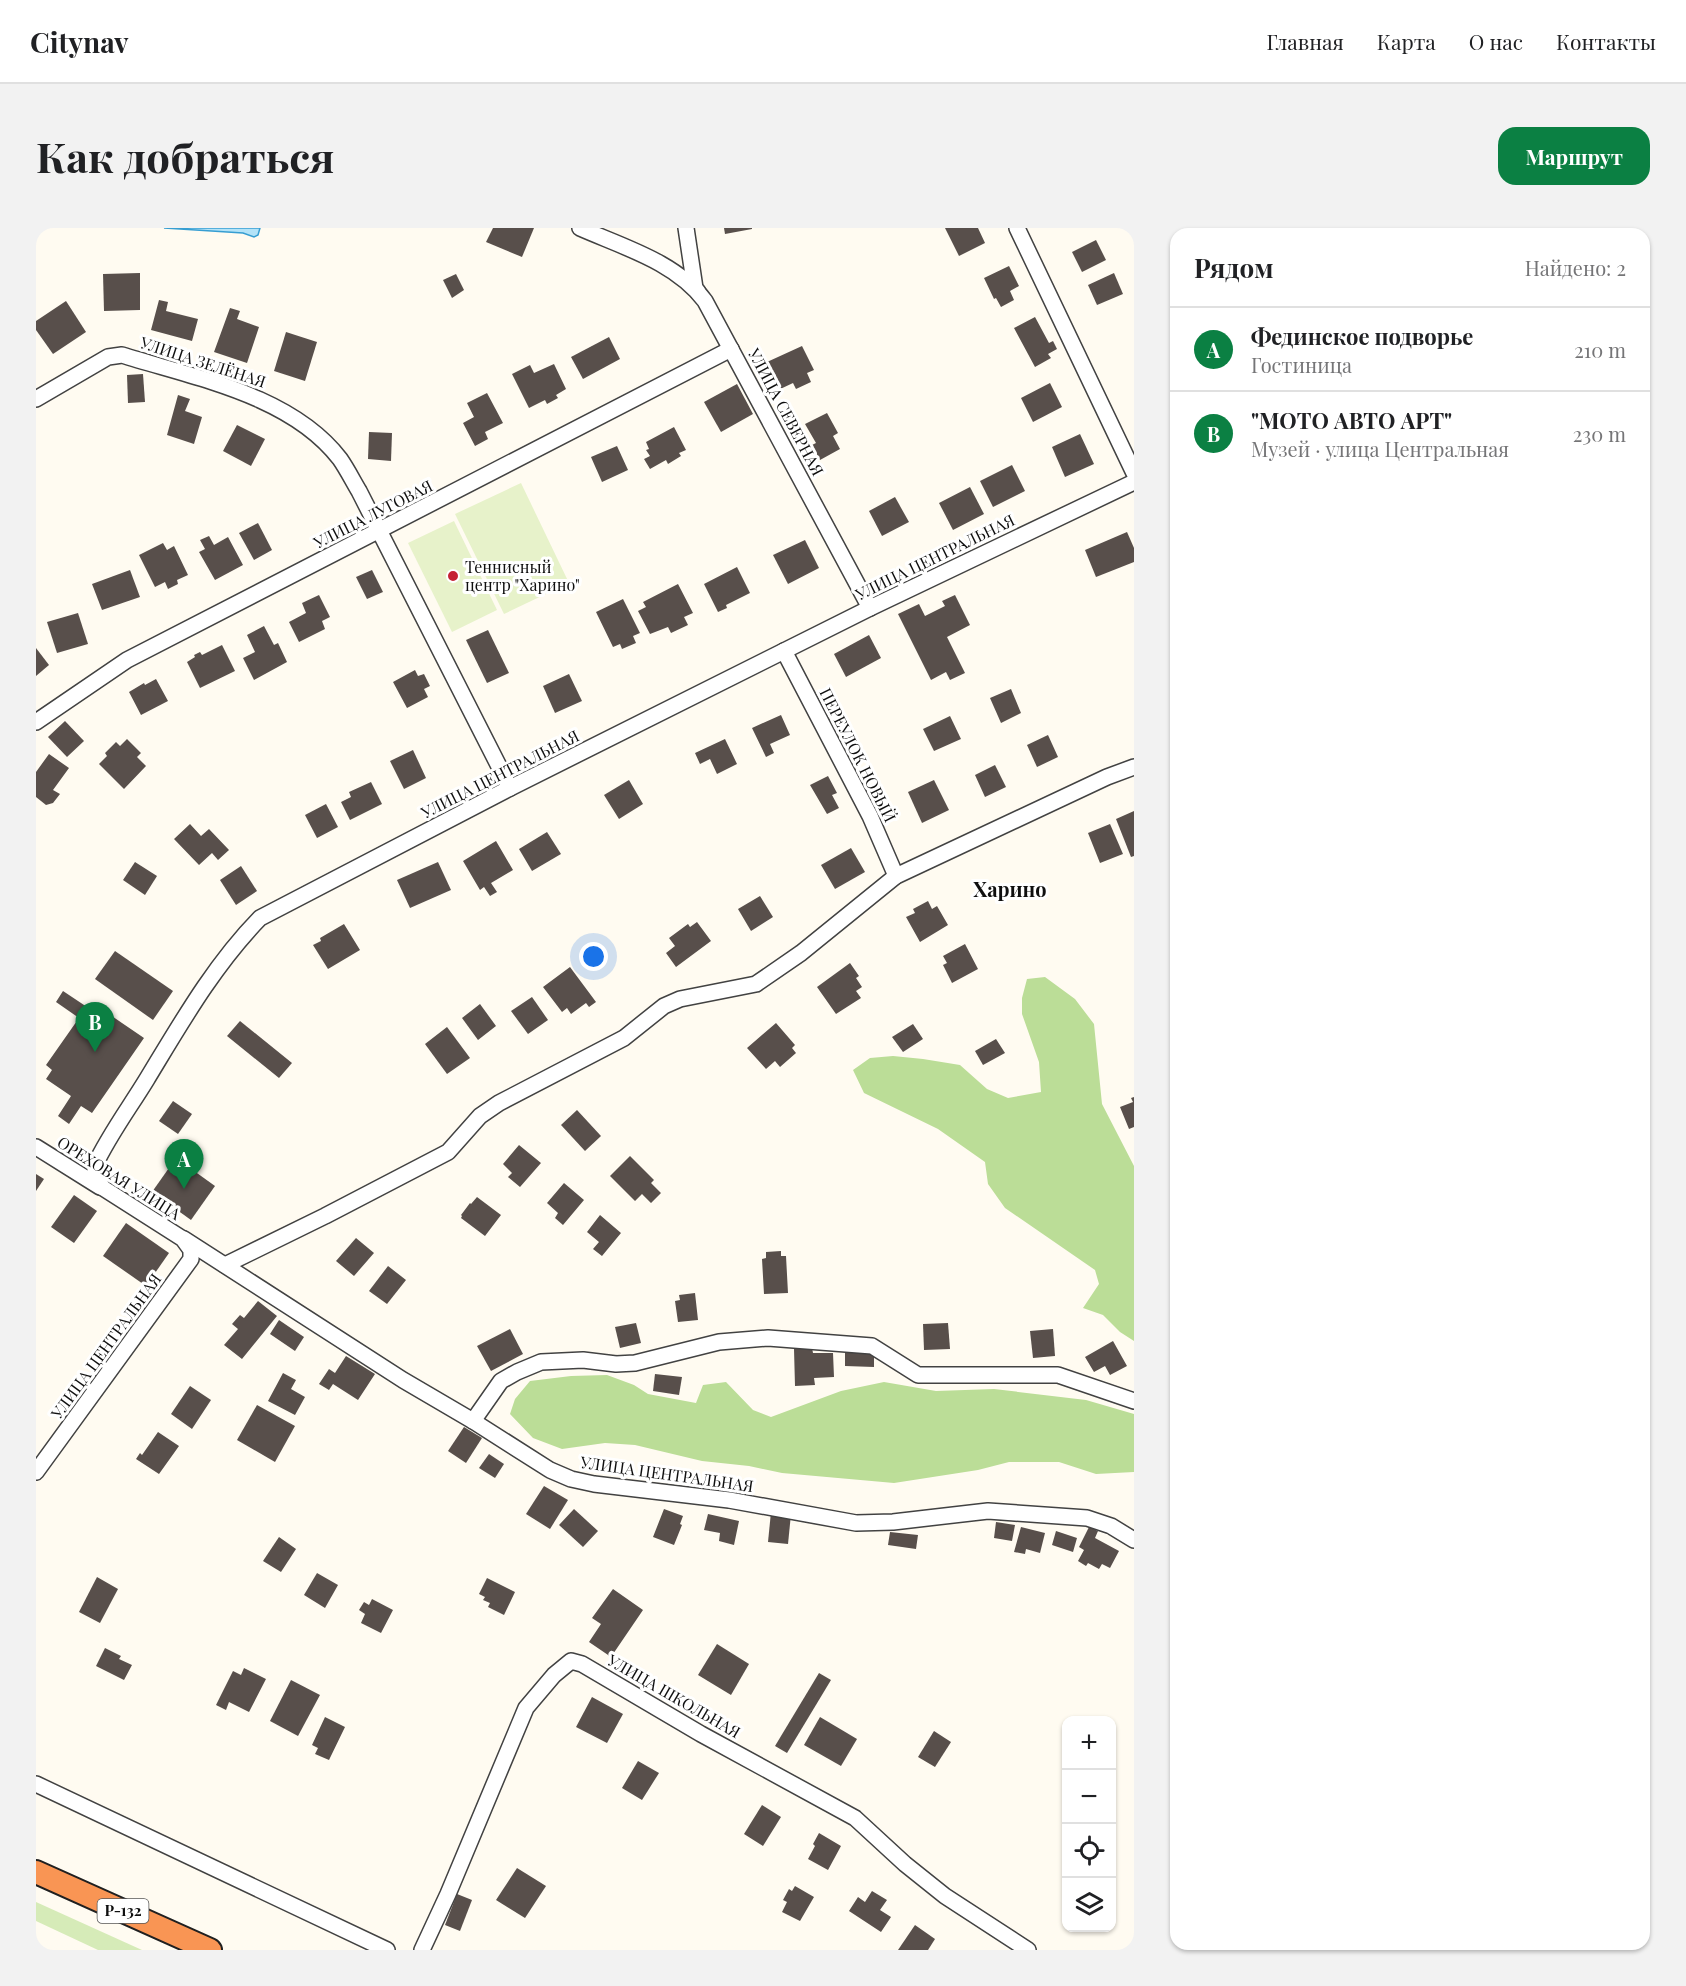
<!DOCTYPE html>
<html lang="ru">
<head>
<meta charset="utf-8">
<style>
	:root { --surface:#fff; --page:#f2f2f2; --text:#202124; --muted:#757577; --line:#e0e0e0; --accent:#0b8043 }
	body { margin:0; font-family:"Playfair Display",serif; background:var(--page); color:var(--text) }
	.controls { position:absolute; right:18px; bottom:18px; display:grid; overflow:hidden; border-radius:12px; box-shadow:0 2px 4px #0004 }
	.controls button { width:54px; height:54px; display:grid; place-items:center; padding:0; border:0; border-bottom:2px solid var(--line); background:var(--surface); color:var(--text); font:30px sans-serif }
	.you { position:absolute; left:558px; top:729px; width:21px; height:21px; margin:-15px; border:4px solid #fff; border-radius:50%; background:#1a73e8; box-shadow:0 0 0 9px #1a73e833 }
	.badge { display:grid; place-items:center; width:39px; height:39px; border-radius:50%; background:var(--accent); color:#fff; font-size:20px; font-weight:700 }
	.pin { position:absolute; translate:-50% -50px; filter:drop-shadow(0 2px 3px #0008) }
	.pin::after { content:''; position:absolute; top:32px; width:21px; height:18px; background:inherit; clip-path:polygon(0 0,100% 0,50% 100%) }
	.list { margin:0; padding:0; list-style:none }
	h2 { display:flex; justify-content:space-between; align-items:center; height:78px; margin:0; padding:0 24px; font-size:26px }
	h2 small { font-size:20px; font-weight:400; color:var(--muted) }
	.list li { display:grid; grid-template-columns:39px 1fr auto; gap:18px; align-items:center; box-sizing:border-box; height:84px; padding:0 24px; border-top:2px solid var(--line) }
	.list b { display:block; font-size:22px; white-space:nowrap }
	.list p { margin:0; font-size:20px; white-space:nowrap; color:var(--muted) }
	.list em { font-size:20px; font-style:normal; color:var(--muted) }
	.icon { flex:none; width:33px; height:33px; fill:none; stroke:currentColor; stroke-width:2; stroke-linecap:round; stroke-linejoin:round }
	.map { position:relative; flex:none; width:1098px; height:1722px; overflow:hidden; border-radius:18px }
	header { display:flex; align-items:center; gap:36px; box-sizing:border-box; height:84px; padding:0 30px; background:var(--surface); border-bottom:2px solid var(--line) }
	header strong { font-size:28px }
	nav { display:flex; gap:33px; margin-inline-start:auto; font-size:21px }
	.intro { display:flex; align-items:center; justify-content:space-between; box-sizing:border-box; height:144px; padding:0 36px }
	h1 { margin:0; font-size:42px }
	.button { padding:15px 27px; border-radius:18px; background:var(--accent); color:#fff; font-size:21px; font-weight:700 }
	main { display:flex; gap:36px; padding:0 36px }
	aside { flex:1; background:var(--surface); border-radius:18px; box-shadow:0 2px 4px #0004 }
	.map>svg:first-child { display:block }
</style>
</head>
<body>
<header>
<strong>Citynav</strong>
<nav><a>Главная</a><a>Карта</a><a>О нас</a><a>Контакты</a></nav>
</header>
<div class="intro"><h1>Как добраться</h1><a class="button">Маршрут</a></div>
<main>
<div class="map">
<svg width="1098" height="1722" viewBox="0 0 1098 1722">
	<rect width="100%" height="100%" fill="#fffbf1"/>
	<!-- green -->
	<path fill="#d6ebb8" d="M0,1674L106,1722H62L0,1693Z"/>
	<!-- forest -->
	<g fill="#bbdd97">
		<path d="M1009,749L1039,771L1058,796L1066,876L1098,938V1113L1084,1104L1067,1087L1047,1080L1063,1056L1059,1042L969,980L952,956L949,934L902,901L828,865L817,842L834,830L857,828L887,831L924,837L951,861L972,870L1005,864L1003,834L986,786V770L991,751Z"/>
		<path d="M571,1147L598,1157L612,1166L660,1175L667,1157L690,1154L717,1182L735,1189L805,1163L848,1154L900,1163L958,1161L1050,1172L1098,1186V1244L1060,1246L1023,1234H973L942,1242L858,1255L746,1245L713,1238L666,1233L599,1217L569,1215L526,1221L497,1210L474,1186L479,1171L494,1153L535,1148Z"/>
	</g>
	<!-- pitch -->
	<g fill="#e7f2ca">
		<path d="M485,255L533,355L468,386L419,286Z"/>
		<path d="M418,293L461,382L416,404L372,315Z"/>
	</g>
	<!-- water -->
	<path fill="#b3e3f8" stroke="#379ed2" stroke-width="1.5" d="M128,0H224L222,7L218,9L207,5Z"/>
	<!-- building -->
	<g fill="#584f4b">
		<path d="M457,0H498L486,29L450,14Z"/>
		<path d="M688,0H716V1L689,6Z"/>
		<path d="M909,0H942L949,15L923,28Z"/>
		<path d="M1060,12L1070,32L1046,44L1036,24Z"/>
		<path d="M973,38L983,58L974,63L978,72L965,79L960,70L958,71L948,50Z"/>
		<path d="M104,45V82L68,83L67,46Z"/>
		<path d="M1078,45L1087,66L1061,77L1052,57Z"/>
		<path d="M420,46L428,62L416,70L407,52Z"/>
		<path d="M123,72L132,74L130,83L162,91L156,113L115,102Z"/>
		<path d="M30,73L50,104L17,126L0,102V93Z"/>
		<path d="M194,80L204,83L201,91L223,99L211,135L178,124Z"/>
		<path d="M999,89L1013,115L1017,113L1021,121L1012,126L1015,130L999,139L978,100Z"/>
		<path d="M250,104L281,114L269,153L238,143Z"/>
		<path d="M573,109L584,131L547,151L535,129Z"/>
		<path d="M766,118L778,142L771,145L775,154L760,161L757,155L740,163L733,147L737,146L731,134Z"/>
		<path d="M518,136L530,161L520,167L522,170L511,176L509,172L493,180L476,146L494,137L498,145Z"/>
		<path d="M107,146L109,174L92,175L91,147Z"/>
		<path d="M1014,155L1026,179L997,194L985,170Z"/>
		<path d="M701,156L717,186L685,204L668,174Z"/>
		<path d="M451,165L467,195L449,204L452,211L439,218L427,195L438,189L431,175Z"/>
		<path d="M142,167L154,171L149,183L166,189L158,216L131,207Z"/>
		<path d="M791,185L802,205L797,208L804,221L784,232L776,217L780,215L769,196Z"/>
		<path d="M201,197L229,211L215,238L187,223Z"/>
		<path d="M638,199L650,222L643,225L645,228L632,236L630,232L614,241L608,231L614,228L610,222L613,221L610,214Z"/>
		<path d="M333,204L356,205L355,233L332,231Z"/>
		<path d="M1044,206L1058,236L1029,249L1016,219Z"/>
		<path d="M581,218L592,242L566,254L555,229Z"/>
		<path d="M976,237L989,263L957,279L944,253Z"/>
		<path d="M934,259L948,286L917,302L903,275Z"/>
		<path d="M859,269L873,294L846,308L833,283Z"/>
		<path d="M222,295L236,322L218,332L203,305Z"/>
		<path d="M1091,304L1098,320V334L1060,349L1049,322Z"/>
		<path d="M173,308L178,317L192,309L207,337L179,352L163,324L169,321L164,312Z"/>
		<path d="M769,312L783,340L752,356L737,327Z"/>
		<path d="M127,315L131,322L138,318L152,347L141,352L142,356L132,361L129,354L119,359L103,327Z"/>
		<path d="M701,339L714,365L690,377L691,380L682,384L668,356Z"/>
		<path d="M94,342L104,369L66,382L56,356Z"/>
		<path d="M336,342L347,364L331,371L320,349Z"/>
		<path d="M642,356L657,385L648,389L652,397L635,405L632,399L614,406L602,383L610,379L607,374Z"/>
		<path d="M283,367L294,389L286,393L289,401L263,414L253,394L270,385L266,375Z"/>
		<path d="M919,367L934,397L911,409L929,445L914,452L910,444L895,452L862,386L883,376L889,388L909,378L906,373Z"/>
		<path d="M587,371L604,405L597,408L600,415L586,421L584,416L577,419L560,384Z"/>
		<path d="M42,385L52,416L21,425L11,394Z"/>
		<path d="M228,398L238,417L242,415L251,434L218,452L207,430L219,424L211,407Z"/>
		<path d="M452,402L473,445L451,455L430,412Z"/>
		<path d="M833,407L845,430L810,449L798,426Z"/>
		<path d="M186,417L199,443L164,460L151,434L159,429L158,427L164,424L166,427Z"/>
		<path d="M0,420L13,437L0,448Z"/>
		<path d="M379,442L382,448L388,446L394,458L388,461L392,469L371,480L357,454Z"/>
		<path d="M533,446L546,473L519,485L507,458Z"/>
		<path d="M120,451L132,473L105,487L93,464L108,455L109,457Z"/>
		<path d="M975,461L985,485L965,495L954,470Z"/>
		<path d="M745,487L754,507L734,516L738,525L730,529L716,500Z"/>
		<path d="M914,488L925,511L898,523L887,501Z"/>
		<path d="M29,493L48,513L31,529L12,509Z"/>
		<path d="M1012,507L1022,529L1001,539L991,517Z"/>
		<path d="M91,511L105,525L101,529L110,538L88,561L63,536L71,528L69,525L80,514L84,518Z"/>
		<path d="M689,511L701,536L681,546L674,531L664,536L659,525Z"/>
		<path d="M377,522L390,550L368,561L354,533Z"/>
		<path d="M13,526L33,540L17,562L24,566L17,575L10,577L0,569V544Z"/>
		<path d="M959,537L970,559L949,569L939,547Z"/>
		<path d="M792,548L801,565L796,567L803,580L791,586L774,557Z"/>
		<path d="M593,552L607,576L583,591L568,567Z"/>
		<path d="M898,552L913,582L886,595L872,564Z"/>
		<path d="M335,554L346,576L314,592L305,574L315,569L313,564Z"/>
		<path d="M290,576L302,599L281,610L269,587Z"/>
		<path d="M1098,583V628L1095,629L1080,591Z"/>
		<path d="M154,596L165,608L173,601L193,622L182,632L176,625L163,637L138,611Z"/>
		<path d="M1074,596L1087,626L1064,635L1052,605Z"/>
		<path d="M511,604L525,626L496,643L483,621Z"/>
		<path d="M460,613L477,642L455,655L461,664L454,668L448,659L444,662L427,633Z"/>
		<path d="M815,620L829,644L799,661L785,637Z"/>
		<path d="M99,634L121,648L109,667L87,652Z"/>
		<path d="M402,634L415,662L374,680L361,652Z"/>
		<path d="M205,638L221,663L200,677L184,652Z"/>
		<path d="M724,668L737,689L715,703L702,681Z"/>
		<path d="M892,673L896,681L901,678L912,697L884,714L870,689L879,685L877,681Z"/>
		<path d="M661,694L675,713L640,739L630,725L639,718L633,710L652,696L654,699Z"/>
		<path d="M308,696L324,722L292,741L277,717L285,713L284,710Z"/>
		<path d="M929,716L942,741L916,755L907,737L911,735L907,728Z"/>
		<path d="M79,723L137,763L117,792L59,751Z"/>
		<path d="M814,735L823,748L820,750L826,759L820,763L825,770L800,786L781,759Z"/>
		<path d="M534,739L560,774L553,779L550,775L535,786L531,780L526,784L507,759Z"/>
		<path d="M27,763L60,785L64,780L108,810L56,885L45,878L33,896L22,888L35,868L10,851L16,842L10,837L43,790L20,774Z"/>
		<path d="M496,769L512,792L492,806L475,783Z"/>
		<path d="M444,776L460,798L442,812L426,790Z"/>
		<path d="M204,793L256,835L243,850L191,808Z"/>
		<path d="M740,795L759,817L756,820L760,825L744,839L739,833L730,841L711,820Z"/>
		<path d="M877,796L887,811L867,824L856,809Z"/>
		<path d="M411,799L434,830L411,846L389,816Z"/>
		<path d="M960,811L969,825L947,837L939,823Z"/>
		<path d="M1098,869V899L1093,901L1084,879L1097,874L1095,870Z"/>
		<path d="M137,873L156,886L142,906L123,893Z"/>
		<path d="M541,882L565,908L549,923L525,897Z"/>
		<path d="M483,917L505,935L484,959L472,949L476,945L467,936Z"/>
		<path d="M594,928L618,952L615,955L625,965L615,975L606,966L599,973L574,948Z"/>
		<path d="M140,930L179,958L155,992L116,964Z"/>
		<path d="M0,946L8,951L0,963Z"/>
		<path d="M528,955L548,972L527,997L519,990L522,985L511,975Z"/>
		<path d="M38,967L61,983L38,1015L15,999Z"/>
		<path d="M441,969L465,987L449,1008L425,990L426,988L425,987L434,975L435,976Z"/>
		<path d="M564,987L585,1005L566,1028L557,1021L563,1014L551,1004Z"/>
		<path d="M90,995L133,1025L110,1058L67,1028Z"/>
		<path d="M320,1010L338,1025L318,1048L300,1033Z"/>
		<path d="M745,1023V1028H750L752,1065L728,1066L726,1031L730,1030V1024Z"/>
		<path d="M352,1038L370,1052L351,1076L333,1063Z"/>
		<path d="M659,1065L662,1092L642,1094L639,1073L644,1072L643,1067Z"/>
		<path d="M222,1073L241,1088L206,1131L188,1117L202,1101L196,1096L204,1087L208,1090Z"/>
		<path d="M243,1092L268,1109L259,1123L234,1106Z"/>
		<path d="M600,1095L605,1115L584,1120L579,1099Z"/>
		<path d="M912,1095L914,1121L888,1122L887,1096Z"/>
		<path d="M474,1101L487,1126L455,1143L441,1118Z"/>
		<path d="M1017,1101L1019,1128L997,1130L994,1103Z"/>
		<path d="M1077,1113L1091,1138L1074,1147L1069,1138L1058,1144L1049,1129Z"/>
		<path d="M776,1120L777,1125H797L798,1149L778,1150L779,1157L759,1158L758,1121Z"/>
		<path d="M809,1124L838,1125V1139L809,1138Z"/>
		<path d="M310,1128L339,1146L322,1172L297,1156L293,1162L283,1156L293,1141L299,1145Z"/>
		<path d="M247,1145L260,1152L255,1161L269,1169L259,1187L232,1173Z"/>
		<path d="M619,1146L646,1149L643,1167L617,1163Z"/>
		<path d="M154,1158L175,1172L156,1201L135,1186Z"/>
		<path d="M221,1177L259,1198L239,1234L201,1212Z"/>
		<path d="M428,1199L446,1210L430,1235L412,1223Z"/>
		<path d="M122,1204L143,1218L123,1246L100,1231L104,1225L106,1227Z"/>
		<path d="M453,1226L468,1236L459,1250L443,1240Z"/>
		<path d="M508,1258L532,1272L514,1301L490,1286Z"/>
		<path d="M538,1281L562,1303L547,1319L523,1297Z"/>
		<path d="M628,1281L647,1288L644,1296L646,1297L638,1317L617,1309Z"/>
		<path d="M735,1284L755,1286L752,1316L732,1314Z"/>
		<path d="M672,1286L703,1293L698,1317L683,1313L684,1305L668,1302Z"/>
		<path d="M960,1294L979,1297L976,1313L958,1310Z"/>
		<path d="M985,1299L1009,1305L1004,1325L990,1321L989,1326L978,1324Z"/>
		<path d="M1053,1299L1062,1303L1059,1310L1083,1323L1074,1340L1066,1336L1063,1341L1052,1335L1050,1338L1042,1333L1048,1322L1043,1319Z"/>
		<path d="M1020,1303L1041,1310L1037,1324L1016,1317Z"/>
		<path d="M854,1304L882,1307L880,1321L852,1317Z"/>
		<path d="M243,1309L260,1321L245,1344L227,1333Z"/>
		<path d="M281,1345L302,1357L289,1380L268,1367Z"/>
		<path d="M61,1349L82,1361L64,1395L43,1384Z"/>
		<path d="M451,1350L479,1364L468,1387L452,1379L454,1375L447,1372L449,1369L443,1366Z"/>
		<path d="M577,1361L607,1382L575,1429L553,1414L565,1396L556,1390Z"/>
		<path d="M336,1371L357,1382L345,1405L325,1395L329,1386L323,1382L328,1374L333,1377Z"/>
		<path d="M681,1416L713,1436L695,1467L662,1447Z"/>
		<path d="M69,1420L85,1428L83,1431L96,1437L88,1452L60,1438Z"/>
		<path d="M208,1440L230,1451L213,1484L193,1474L190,1482L180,1477L197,1443L205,1447Z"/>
		<path d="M783,1445L795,1452L751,1525L739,1518Z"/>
		<path d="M255,1452L284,1467L262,1508L234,1493Z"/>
		<path d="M556,1469L587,1486L571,1515L540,1499Z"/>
		<path d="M289,1489L309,1499L293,1532L279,1526L282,1520L276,1517Z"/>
		<path d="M784,1489L821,1511L805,1538L768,1517Z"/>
		<path d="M898,1503L915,1514L899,1539L882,1529Z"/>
		<path d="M602,1533L623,1545L606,1572L586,1560Z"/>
		<path d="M726,1577L745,1589L727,1618L708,1606Z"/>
		<path d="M783,1605L805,1618L792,1642L772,1631L779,1618L777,1616Z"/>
		<path d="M481,1640L510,1658L489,1690L460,1672Z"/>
		<path d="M759,1658L778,1669L764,1693L746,1684L751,1674L747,1672L753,1661L756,1663Z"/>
		<path d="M836,1663L851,1672L844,1682L855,1689L845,1704L813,1683L822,1669L829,1674Z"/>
		<path d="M421,1666L436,1672L424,1703L409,1697Z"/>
		<path d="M879,1697L899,1711L892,1722H862Z"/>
	</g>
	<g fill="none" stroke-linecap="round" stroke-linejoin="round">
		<!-- minor casing -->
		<g stroke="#424242" stroke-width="18">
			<g id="minor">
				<path d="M544,0C587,19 640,34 669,73L834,380"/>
				<path d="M650,0L659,60L662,64"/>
				<path d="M981,0L1098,245"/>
				<path d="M0,171L72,129L86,127C159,150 255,167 304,231C311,241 317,253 323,263L474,560"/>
				<path d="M748,423L834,588L860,648"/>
				<path d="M0,494L91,432L695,121"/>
				<path d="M0,919L64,959"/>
				<path d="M148,1011L367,1152L437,1193L514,1242L535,1251L558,1256L693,1272L820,1295L857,1294L952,1283L1051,1290L1075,1298L1098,1312"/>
				<path d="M189,1037L289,988L412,924L444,888L463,875L588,810L628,778L644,771L720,756L765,725L860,648L1071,549L1098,539"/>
				<path d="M437,1193L465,1153L481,1144L505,1134L547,1132L580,1136L599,1135L683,1114L732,1110L836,1118L882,1147H1022L1098,1173"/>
				<path d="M0,1244L155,1031V1022L147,1011L67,960L59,948V937C73,907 94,879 111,851C145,795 178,737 224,690L474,560L834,380L1098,254"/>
				<path d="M0,1556L351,1722"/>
				<path d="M386,1722L412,1666L490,1480L518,1447L535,1433L546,1436L665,1506L819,1590L869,1636L909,1668L992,1722"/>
			</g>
		</g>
		<!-- highway casing -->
		<g stroke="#202020" stroke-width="26">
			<path id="highway" d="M0,1644L174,1722"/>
		</g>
		<!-- minor -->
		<use href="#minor" stroke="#fff" stroke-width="15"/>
		<!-- highway -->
		<use href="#highway" stroke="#f99554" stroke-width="22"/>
	</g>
	<!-- markers -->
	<circle fill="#c52133" stroke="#fff" stroke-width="2" cx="417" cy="348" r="6"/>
	<g text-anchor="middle" stroke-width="6" stroke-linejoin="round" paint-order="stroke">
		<!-- shield labels -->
		<rect fill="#fff" stroke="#575757" stroke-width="1.5" x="61.5" y="1671" width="51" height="24" rx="4.5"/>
		<g font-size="15" font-weight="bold" fill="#0f0f0f">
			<text x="87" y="1688">Р-132</text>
		</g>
		<!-- street labels -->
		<g font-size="16" fill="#0f0f0f" stroke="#fff">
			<text transform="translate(167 134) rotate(18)" y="6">УЛИЦА ЗЕЛЁНАЯ</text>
			<text transform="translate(750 184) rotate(62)" y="6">УЛИЦА СЕВЕРНАЯ</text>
			<text transform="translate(337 286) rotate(-27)" y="6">УЛИЦА ЛУГОВАЯ</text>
			<text transform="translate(899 329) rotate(-26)" y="6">УЛИЦА ЦЕНТРАЛЬНАЯ</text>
			<text transform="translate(822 527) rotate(63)" y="6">ПЕРЕУЛОК НОВЫЙ</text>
			<text transform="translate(464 546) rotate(-27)" y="6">УЛИЦА ЦЕНТРАЛЬНАЯ</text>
			<text transform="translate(83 950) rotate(32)" y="6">ОРЕХОВАЯ УЛИЦА</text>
			<text transform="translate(70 1118) rotate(-54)" y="6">УЛИЦА ЦЕНТРАЛЬНАЯ</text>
			<text transform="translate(631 1246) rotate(8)" y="6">УЛИЦА ЦЕНТРАЛЬНАЯ</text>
			<text transform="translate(638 1468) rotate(30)" y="6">УЛИЦА ШКОЛЬНАЯ</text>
		</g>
		<!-- poi labels -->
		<g font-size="16" fill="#0f0f0f" stroke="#fff" text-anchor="start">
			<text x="429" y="345">Теннисный<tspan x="429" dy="18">центр "Харино"</tspan></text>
		</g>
		<!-- quarter labels -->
		<g font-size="20" font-weight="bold" fill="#0f0f0f" stroke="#fff">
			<text x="974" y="669">Харино</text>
		</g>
	</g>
</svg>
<div class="controls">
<button>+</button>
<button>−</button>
<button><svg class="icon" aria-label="locate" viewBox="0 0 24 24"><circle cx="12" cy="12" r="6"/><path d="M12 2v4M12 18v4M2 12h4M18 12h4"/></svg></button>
<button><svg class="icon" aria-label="layers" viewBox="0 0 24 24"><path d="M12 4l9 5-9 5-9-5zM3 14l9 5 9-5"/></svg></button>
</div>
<div class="you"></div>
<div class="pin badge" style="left:148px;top:961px">A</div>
<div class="pin badge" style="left:59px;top:824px">B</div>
</div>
<aside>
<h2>Рядом<small>Найдено: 2</small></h2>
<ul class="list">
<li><span class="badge">A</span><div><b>Фединское подворье</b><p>Гостиница</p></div><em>210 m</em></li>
<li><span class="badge">B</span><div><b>&quot;МОТО АВТО АРТ&quot;</b><p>Музей · улица Центральная</p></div><em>230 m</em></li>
</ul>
</aside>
</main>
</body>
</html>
